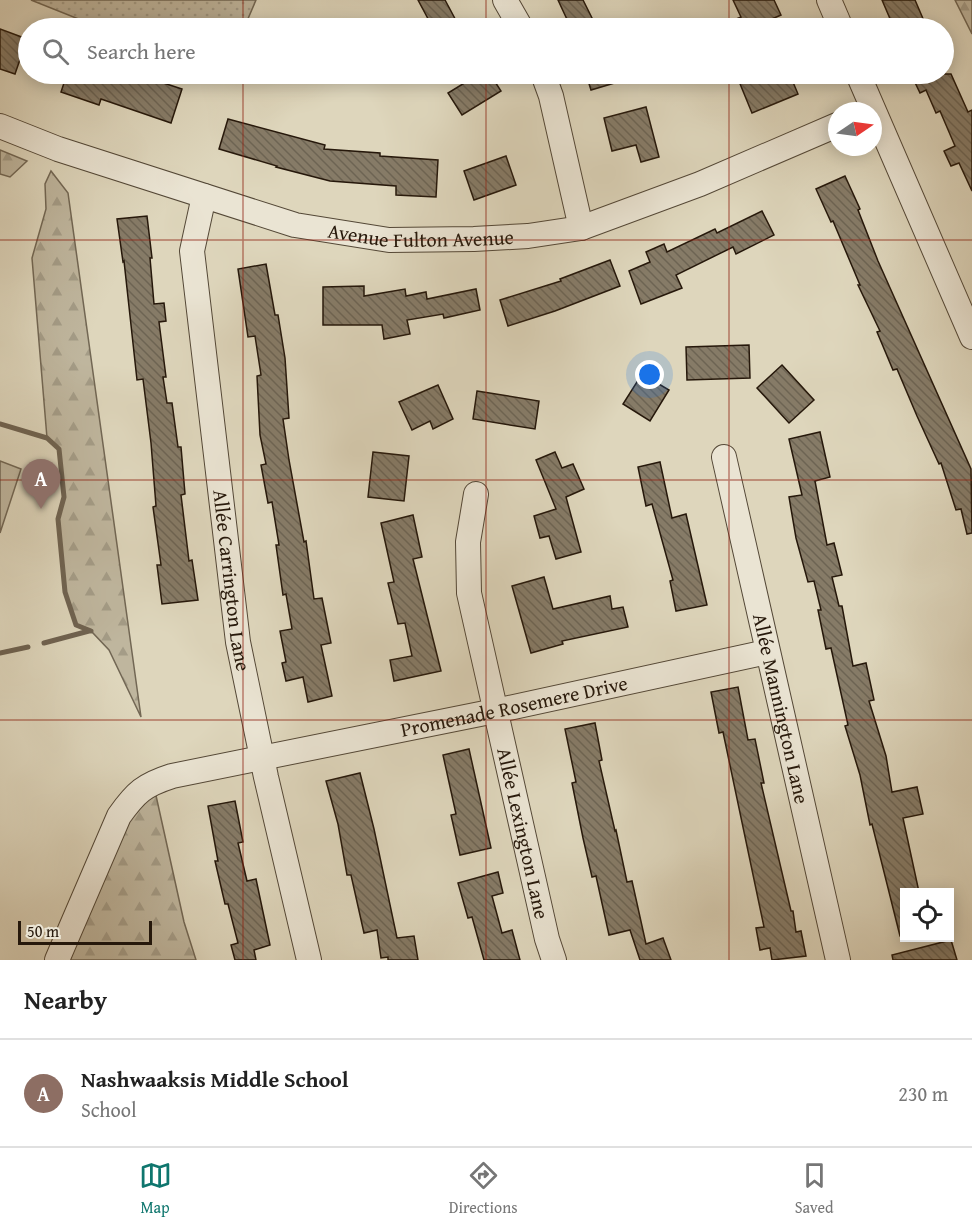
<!DOCTYPE html>
<html lang="en">
<head>
<meta charset="utf-8">
<style>
	:root { --surface:#fff; --page:#f6f6f6; --text:#222; --muted:#767676; --line:#e0e0e0; --accent:#0f766e }
	body { margin:0; font-family:"Gentium Book Plus",serif; background:var(--page); color:var(--text) }
	.controls { position:absolute; right:18px; bottom:18px; display:grid; overflow:hidden; border-radius:0px; box-shadow:0 3px 15px #0003 }
	.controls button { width:54px; height:54px; display:grid; place-items:center; padding:0; border:0; border-bottom:2px solid var(--line); background:var(--surface); color:var(--text); font:30px sans-serif }
	.compass { position:absolute; left:828px; top:102px; width:54px; height:54px; border-radius:50%; background:var(--surface); box-shadow:0 3px 15px #0003; rotate:77deg }
	.scale { position:absolute; left:18px; bottom:15px; width:134px; box-sizing:border-box; padding-left:6px; border:3px solid #26180b; border-top:0; font-size:16px; line-height:21px; white-space:nowrap; color:#26180b; -webkit-text-stroke:4px #eae4d3; paint-order:stroke }
	.you { position:absolute; left:650px; top:375px; width:21px; height:21px; margin:-15px; border:4px solid #fff; border-radius:50%; background:#1a73e8; box-shadow:0 0 0 9px #1a73e833 }
	.badge { display:grid; place-items:center; width:39px; height:39px; border-radius:50%; background:var(--accent); color:#fff; font-size:20px; font-weight:700 }
	.pin { position:absolute; translate:-50% -50px; filter:drop-shadow(0 2px 3px #0008) }
	.pin::after { content:''; position:absolute; top:32px; width:21px; height:18px; background:inherit; clip-path:polygon(0 0,100% 0,50% 100%) }
	.list { margin:0; padding:0; list-style:none }
	h2 { display:flex; justify-content:space-between; align-items:center; height:78px; margin:0; padding:0 24px; font-size:26px }
	h2 small { font-size:20px; font-weight:400; color:var(--muted) }
	.list li { display:grid; grid-template-columns:39px 1fr auto; gap:18px; align-items:center; box-sizing:border-box; height:108px; padding:0 24px; border-top:2px solid var(--line) }
	.list b { display:block; font-size:22px; white-space:nowrap }
	.list p { margin:0; font-size:20px; white-space:nowrap; color:var(--muted) }
	.list em { font-size:20px; font-style:normal; color:var(--muted) }
	.icon { flex:none; width:33px; height:33px; fill:none; stroke:currentColor; stroke-width:2; stroke-linecap:round; stroke-linejoin:round }
	.map { position:relative; flex:none; width:972px; height:960px; overflow:hidden }
	.search { position:absolute; background:var(--surface); box-shadow:0 3px 15px #0003; left:18px; right:18px; top:18px; height:66px; display:flex; align-items:center; gap:15px; box-sizing:border-box; padding:0 21px; border-radius:33px; color:var(--muted); font-size:22px }
	.sheet { height:186px; background:var(--surface) }
	nav { display:flex; justify-content:space-around; align-items:center; box-sizing:border-box; height:84px; border-top:2px solid var(--line); background:var(--surface); font-size:16px; color:var(--muted) }
	nav a { display:grid; justify-items:center; gap:3px }
	nav .on { color:var(--accent) }
	.map>svg:first-child { display:block }
</style>
</head>
<body>
<div class="map">
<svg width="972" height="960" viewBox="0 0 972 960">
	<defs>
		<pattern id="grass-dots" width="8" height="8" patternUnits="userSpaceOnUse" patternTransform="scale(1.5)"><rect width="8" height="8" fill="#bfb69e"/><path d="M2 2h.1M6 6h.1" fill="none" stroke="#a49c87" stroke-width="1.8" stroke-linecap="round"/></pattern>
		<pattern id="forest-firs" width="22" height="20" patternUnits="userSpaceOnUse" patternTransform="scale(1.5)"><rect width="22" height="20" fill="#bfb69e"/><path d="M5 1l3.5 6h-7zM16 11l3.5 6h-7z" fill="#a49c87"/></pattern>
		<pattern id="building-back-hatch" width="6" height="6" patternUnits="userSpaceOnUse" patternTransform="scale(1.5)"><rect width="6" height="6" fill="#867b67"/><path d="M-1 5l2 2M0 0l6 6M5-1l2 2" fill="none" stroke="#6d6453"/></pattern>
	</defs>
	<rect width="100%" height="100%" fill="#ded6bc"/>
	<filter id="stains"><feTurbulence type="fractalNoise" baseFrequency=".00333" numOctaves="4"/><feColorMatrix values="0 0 0 0 .2 0 0 0 0 .09 0 0 0 0 .02 0 0 0 .5 -.17"/></filter>
	<radialGradient id="worn" r=".72"><stop offset=".6" stop-color="#630" stop-opacity="0"/><stop offset="1" stop-color="#630" stop-opacity=".3"/></radialGradient>
	<!-- grass -->
	<path fill="url(#grass-dots)" stroke="#726754" stroke-width="1.5" d="M31,0H256L244,28H101Z"/>
	<!-- forest -->
	<g fill="url(#forest-firs)" stroke="#726754" stroke-width="1.5">
		<path d="M955,0H972V34Z"/>
		<path d="M0,150L27,161L10,177L0,174Z"/>
		<path d="M51,171L68,193L141,717L109,650L91,631L76,625L65,592L58,519L64,497L59,449L47,438L32,258L46,209L45,184Z"/>
		<path d="M153,782L184,922L196,960H57L119,816Z"/>
	</g>
	<!-- pitch -->
	<path fill="#bfb69e" stroke="#726754" stroke-width="1.5" d="M0,461L21,469L0,533Z"/>
	<g fill="none" stroke-linecap="round" stroke-linejoin="round">
		<!-- stream -->
		<g stroke="#6f6351" stroke-width="5">
			<path d="M0,424L47,438L59,449L64,497L58,519L65,592L76,625L91,631"/>
			<path d="M44,643L89,631"/>
			<path d="M0,653L28,647"/>
		</g>
	</g>
	<!-- building -->
	<g fill="url(#building-back-hatch)" stroke="#26180b" stroke-width="1.5">
		<path d="M418,0H445L460,28H433Z"/>
		<path d="M558,0H583L597,28H571Z"/>
		<path d="M733,0H774L781,15L751,28H715L741,17Z"/>
		<path d="M882,0H915L927,28H894Z"/>
		<path d="M0,29L27,39L15,74L0,69Z"/>
		<path d="M67,74H136L182,89L171,123L101,99L99,105L61,92Z"/>
		<path d="M479,74H490L501,91L462,115L448,93Z"/>
		<path d="M586,74H635V77L591,90Z"/>
		<path d="M736,74H772L776,81L790,75L798,94L752,113Z"/>
		<path d="M911,74H951L968,112L972,110V191L959,163L951,166L944,151L955,146L940,111L936,113L926,90L920,93Z"/>
		<path d="M646,107L659,157L641,162L636,145L612,151L604,118Z"/>
		<path d="M228,119L325,145L324,149L380,153V156L438,160L436,197L396,195V186L330,181L276,167L277,166L219,149Z"/>
		<path d="M506,156L516,185L474,200L464,171Z"/>
		<path d="M845,176L860,209L858,210L878,261L971,469L972,533L967,534L961,509L956,510L941,463L939,464L917,416L897,369L893,370L877,332L880,331L858,285H860L833,221L831,222L816,189Z"/>
		<path d="M762,211L774,235L736,254L733,247L676,275L682,288L641,304L629,271L650,262L646,252L664,244L667,252L715,229L717,233Z"/>
		<path d="M147,216L152,258H150L154,304L164,303L166,321L159,322L166,377H163L167,403H172L178,447H181L185,494L181,495L189,561L192,560L198,600L162,604L157,565H161L153,507L156,506L151,443L143,379L137,380L124,261L123,262L117,219Z"/>
		<path d="M610,260L620,286L555,311L508,326L500,300L561,281L560,279Z"/>
		<path d="M266,264L275,315H278L285,358L289,418L283,419L289,460L304,542L306,541L314,599L322,598L331,643L321,645L332,696L308,702L303,677L286,681L282,663L286,662L280,631L292,629L286,594L283,595L276,545H279L272,502L268,503L261,465L266,464L260,435L257,376L261,375L255,336L248,337L238,269Z"/>
		<path d="M364,286V296L405,289L406,296L426,292L427,299L476,289L480,310L444,318L443,314L407,320L410,334L384,339L382,325H323V287Z"/>
		<path d="M749,345L750,378L687,380L686,347Z"/>
		<path d="M782,365L814,400L789,423L757,388Z"/>
		<path d="M642,374L669,390L650,421L623,404Z"/>
		<path d="M438,385L453,419L433,429L430,421L412,430L399,402Z"/>
		<path d="M477,391L539,401L535,429L473,419Z"/>
		<path d="M820,432L830,477L815,481L827,545L834,543L842,575L832,577L839,606H842L853,666L866,663L874,700L869,701L886,756L892,792L917,787L923,814L903,818L919,892H904V936H900L872,824L870,825L860,775L845,726L848,725L831,648L826,649L818,610H821L814,581L808,582L796,538L789,497L802,495L789,439Z"/>
		<path d="M373,452L409,456L404,501L368,497Z"/>
		<path d="M555,452L562,468L573,464L584,489L566,497L581,552L556,559L549,536L540,538L534,516L556,509L536,460Z"/>
		<path d="M660,462L672,518L686,514L707,605L676,611L670,581L673,580L652,504L646,506L638,467Z"/>
		<path d="M413,515L422,557L413,559L441,671L394,681L390,660L412,656L405,623L398,624L388,583L394,582L381,523Z"/>
		<path d="M544,577L553,609L610,596L612,609L623,607L628,627L562,641L563,644L531,653L512,586Z"/>
		<path d="M738,687L748,740L755,739L764,783H761L791,911H793L796,932L801,931L806,956L772,960L770,948L760,950L756,928L764,927L723,732L719,733L711,692Z"/>
		<path d="M595,723L602,760L599,761L615,831L616,830L627,882L632,881L646,944L663,938L671,960H640L630,930L609,935L596,876L592,877L583,838L572,783L576,782L565,729Z"/>
		<path d="M469,749L491,848L460,855L451,815L456,814L443,755Z"/>
		<path d="M360,773L374,829L397,938L414,936L418,960H388V957L381,958L377,930L364,933L351,875H347L338,824L326,781Z"/>
		<path d="M235,801L243,842L238,843L247,881L256,879L270,945L254,950L256,960H235L231,945L238,943L228,904H225L215,861H218L208,806Z"/>
		<path d="M498,872L503,893L492,896L502,933L512,930L520,960H484L472,917L468,918L458,883Z"/>
		<path d="M951,940L957,960H893L892,955Z"/>
	</g>
	<g fill="none" stroke-linecap="round" stroke-linejoin="round">
		<!-- minor casing -->
		<g stroke="#544837" stroke-width="26">
			<g id="minor">
				<path d="M505,0L521,28"/>
				<path d="M829,0L841,28"/>
				<path d="M543,74L551,96L581,228"/>
				<path d="M858,74L972,337"/>
				<path id="s1" d="M0,126L58,149L295,225L389,240L474,239L528,236L581,228L700,184L837,125"/>
				<path id="s2" d="M204,196L192,251L238,642L266,777L309,960"/>
				<path id="s3" d="M724,457L838,960"/>
				<path id="s4" d="M476,494L468,542L469,593L547,939L554,960"/>
				<path id="s5" d="M57,960L119,816C136,792 144,785 172,776L495,711L767,652"/>
			</g>
		</g>
		<!-- minor -->
		<use href="#minor" stroke="#eae4d3" stroke-width="24"/>
	</g>
	<!-- grid -->
	<path fill="none" stroke="#8f2418" stroke-width="1.5" stroke-opacity="0.55" d="M243,0V28M486,0V28M729,0V28M243,74V960M486,74V960M729,74V960M0,240H972M0,480H972M0,720H972"/>
	<g text-anchor="middle" stroke-width="5" stroke-linejoin="round" paint-order="stroke">
		<!-- street labels -->
		<g font-size="20" fill="#26180b" stroke="#eae4d3">
			<text dy="7" stroke="none"><textPath href="#s1" startOffset="438">Avenue Fulton Avenue</textPath></text>
			<text dy="7" stroke="none"><textPath href="#s2" startOffset="388">Allée Carrington Lane</textPath></text>
			<text dy="7" stroke="none"><textPath href="#s5" startOffset="574">Promenade Rosemere Drive</textPath></text>
			<text dy="7" stroke="none"><textPath href="#s3" startOffset="258">Allée Mannington Lane</textPath></text>
			<text dy="7" stroke="none"><textPath href="#s4" startOffset="346">Allée Lexington Lane</textPath></text>
		</g>
	</g>
	<rect width="100%" height="100%" filter="url(#stains)"/>
	<rect width="100%" height="100%" fill="url(#worn)"/>
</svg>
<div class="controls">
<button><svg class="icon" aria-label="locate" viewBox="0 0 24 24"><circle cx="12" cy="12" r="6"/><path d="M12 2v4M12 18v4M2 12h4M18 12h4"/></svg></button>
</div>
<svg class="compass" viewBox="-18 -18 36 36"><path d="M0-13l5 13h-10z" fill="#e53935"/><path d="M0 13l5-13h-10z" fill="#767676"/></svg>
<div class="scale">50 m</div>
<div class="you"></div>
<div class="pin badge" style="left:41px;top:509px;background:#8d6e63">A</div>
<div class="search"><svg class="icon" aria-label="search" viewBox="0 0 24 24"><circle cx="10" cy="10" r="6"/><path d="M15 15l6 6"/></svg>Search here</div>
</div>
<section class="sheet">
<h2>Nearby<small></small></h2>
<ul class="list">
<li><span class="badge" style="background:#8d6e63">A</span><div><b>Nashwaaksis Middle School</b><p>School</p></div><em>230 m</em></li>
</ul>
</section>
<nav>
<a class="on"><svg class="icon" aria-label="map" viewBox="0 0 24 24"><path d="M3 6l6-2 6 2 6-2v14l-6 2-6-2-6 2zM9 4v14M15 6v14"/></svg>Map</a>
<a><svg class="icon" aria-label="directions" viewBox="0 0 24 24"><path d="M12 3l9 9-9 9-9-9zM9 14v-3h6M13 9l2 2-2 2"/></svg>Directions</a>
<a><svg class="icon" aria-label="saved" viewBox="0 0 24 24"><path d="M7 4h10v16l-5-4-5 4z"/></svg>Saved</a>
</nav>
</body>
</html>
